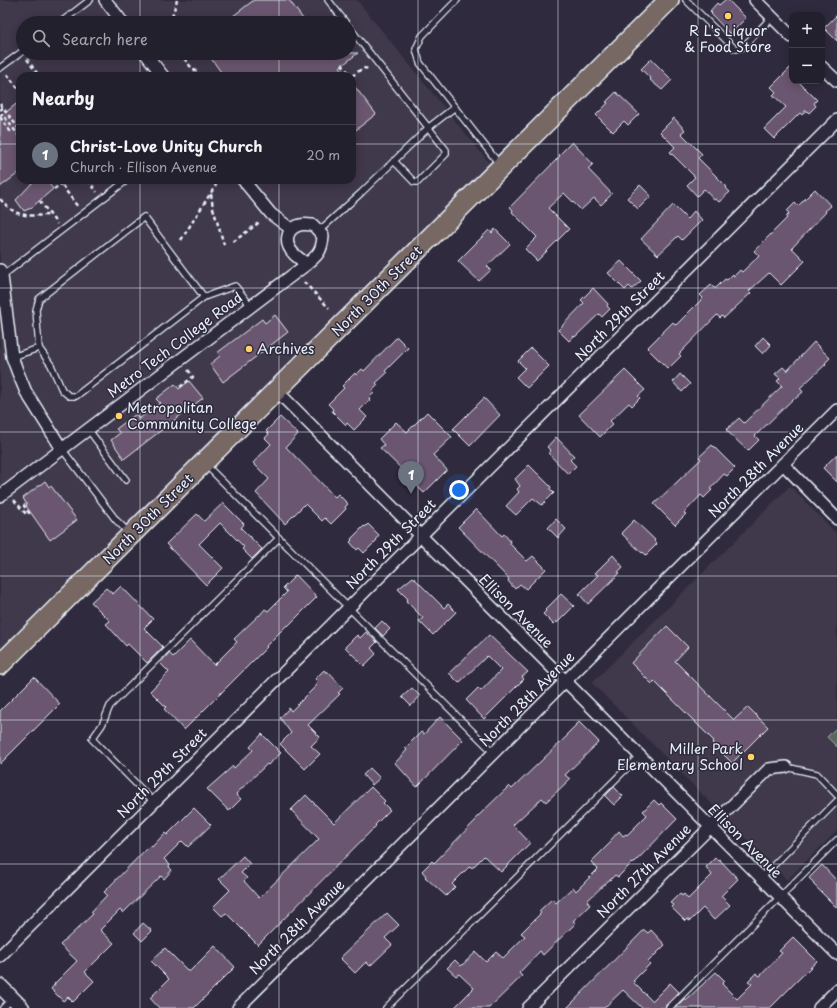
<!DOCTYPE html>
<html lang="en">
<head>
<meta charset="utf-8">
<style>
	:root { --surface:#23202e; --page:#2f2d3a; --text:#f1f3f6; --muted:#a3a3aa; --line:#403e4a; --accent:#ea580c }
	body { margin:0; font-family:"Playpen Sans",sans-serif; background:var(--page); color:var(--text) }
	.controls { position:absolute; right:12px; top:12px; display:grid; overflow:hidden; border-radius:8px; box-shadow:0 2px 10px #0003 }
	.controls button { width:36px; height:36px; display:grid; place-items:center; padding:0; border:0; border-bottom:1px solid var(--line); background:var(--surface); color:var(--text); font:20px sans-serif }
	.you { position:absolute; left:459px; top:490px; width:14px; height:14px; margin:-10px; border:3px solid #fff; border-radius:50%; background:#1a73e8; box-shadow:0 0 0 6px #1a73e833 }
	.badge { display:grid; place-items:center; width:26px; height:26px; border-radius:50%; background:var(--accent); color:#fff; font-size:13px; font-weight:700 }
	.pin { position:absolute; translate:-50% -33px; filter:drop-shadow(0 1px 2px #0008) }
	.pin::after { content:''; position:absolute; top:21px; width:14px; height:12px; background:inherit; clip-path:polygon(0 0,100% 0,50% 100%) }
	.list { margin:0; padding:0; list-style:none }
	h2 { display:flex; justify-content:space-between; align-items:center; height:52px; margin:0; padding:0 16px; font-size:17px }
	h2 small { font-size:13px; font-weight:400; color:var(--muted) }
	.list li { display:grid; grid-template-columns:26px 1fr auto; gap:12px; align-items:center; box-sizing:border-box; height:60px; padding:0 16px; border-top:1px solid var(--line) }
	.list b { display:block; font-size:15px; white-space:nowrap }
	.list p { margin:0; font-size:13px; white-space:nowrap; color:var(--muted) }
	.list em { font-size:13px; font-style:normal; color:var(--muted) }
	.icon { flex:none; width:22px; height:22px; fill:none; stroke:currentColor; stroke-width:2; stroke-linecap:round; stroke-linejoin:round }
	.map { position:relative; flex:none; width:837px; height:1008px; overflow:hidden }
	.search { position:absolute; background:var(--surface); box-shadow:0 2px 10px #0003; left:16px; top:16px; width:340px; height:44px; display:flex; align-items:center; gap:10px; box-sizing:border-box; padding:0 14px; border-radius:22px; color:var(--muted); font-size:15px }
	.panel { position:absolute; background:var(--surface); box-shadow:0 2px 10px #0003; left:16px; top:72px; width:340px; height:112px; border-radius:12px }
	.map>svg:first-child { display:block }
</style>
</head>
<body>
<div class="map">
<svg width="837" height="1008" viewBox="0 0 837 1008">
	<rect width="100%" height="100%" fill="#2f2a3d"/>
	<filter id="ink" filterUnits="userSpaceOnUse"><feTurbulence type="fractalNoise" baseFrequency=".025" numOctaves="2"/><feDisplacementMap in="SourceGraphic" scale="8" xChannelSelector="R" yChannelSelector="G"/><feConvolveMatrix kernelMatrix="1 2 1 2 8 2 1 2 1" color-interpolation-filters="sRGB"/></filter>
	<g filter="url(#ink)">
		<!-- built -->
		<g fill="#41384c" fill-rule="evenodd">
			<path d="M0,0H357L491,165L0,651ZM23,23H349V53H23ZM20,76H352V180H20Z"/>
			<path d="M790,486L837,534V831L787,880L592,683Z"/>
		</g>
		<!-- green -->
		<path fill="#5a685e" stroke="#a1acab" d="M837,727V747L827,737Z"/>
		<!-- building -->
		<g fill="#6a576f" stroke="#e8f1f8">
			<path d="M254,0H289L306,23H224Z"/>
			<path d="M725,0H728L746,18L730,34L711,14L712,13L710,11L717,3L719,5Z"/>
			<path d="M837,15V41L824,28Z"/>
			<path d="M207,53H358L340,67L348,76H224Z"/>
			<path d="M651,59L672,80L662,90L650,80L651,79L641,69Z"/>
			<path d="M792,66V81H798L817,100L814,103L816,106L809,113L806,110L802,115L800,113L774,139L764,129L786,107L773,95L776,92L771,87Z"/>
			<path d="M352,83L376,114L352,133Z"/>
			<path d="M616,92L639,114L628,125L624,121L613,132L596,115L608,103L606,102Z"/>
			<path d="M20,101V172L0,187V117Z"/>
			<path d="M674,118L685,130L681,133L702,154L698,158L727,187L726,188L730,192L719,202L716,199L714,200L704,189L697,196L687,185L695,177L670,152L675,147L660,132Z"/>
			<path d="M572,142L593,164L588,169L612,194L601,205L594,198L581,210L564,193L548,208L569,229L537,261L525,249L537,237L512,212L513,210L510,207L560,156L559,155Z"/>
			<path d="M35,180H46L53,189L31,208L24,211L16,200Z"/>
			<path d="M640,185L651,196L638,209L627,198Z"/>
			<path d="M815,189L831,206L825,211L826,212L792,248L805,261L781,285L769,273L749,291L751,293L724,318L722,316L720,318L717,315L679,354L681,356L668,369L647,348L673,322L676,325L703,298L700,295L711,285L714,288H716L725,279L727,280L733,274L734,276L740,270L742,272L759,256L754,251L787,218L786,217L789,214L787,211L795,203L798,206Z"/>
			<path d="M673,205L687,219L694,211L702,220L682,240L678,236L658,255L641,239Z"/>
			<path d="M495,229L510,244L487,266L491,270L479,281L458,261L489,230L492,233Z"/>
			<path d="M621,261L641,281L632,289L629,286L625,290L608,273Z"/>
			<path d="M593,288L608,304L607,306L610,309L602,317L599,314L575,337L574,336L569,341L558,330L584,303L581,300Z"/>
			<path d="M275,315L288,332L223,382L210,364L220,356L217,353L262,319L265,323Z"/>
			<path d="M397,337L408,348L385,371L387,373L376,383L378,385L372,391L374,393L369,398L370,400L360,410L367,417L354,430L347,423L346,425L332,411L333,409L328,404L344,388L342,386L355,373L356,375L362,369L364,371Z"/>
			<path d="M763,337L771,345L763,354L755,346Z"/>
			<path d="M814,342L830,358L825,363L826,364L800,388L803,392L795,399L794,398L756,435L755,436L759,440L748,451L726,430L739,418L744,423L782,386L777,381L780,378L775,374L783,367L787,371Z"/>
			<path d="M531,348L549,366L527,388L516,377L525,368L518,361Z"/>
			<path d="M625,370L645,390L638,396L640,398L632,406L629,403L610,421L613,424L600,437L579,415Z"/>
			<path d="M680,374L690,384L682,392L673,382Z"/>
			<path d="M189,381L203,398L124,459L111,440L120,433L116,429L136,414L139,419L160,403L156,399L175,384L179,389Z"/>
			<path d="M484,398L500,415L470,446L453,429Z"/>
			<path d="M427,412L452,437L433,455L447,470L424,493L411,480L412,479L380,448L384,445L379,439L396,422L407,432Z"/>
			<path d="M280,417L298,434L286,447L335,497L338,494L348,504L345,507L346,509L331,524L325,518L322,521L305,504L285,524L256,493L269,479L253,463L271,444L265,438L269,434L266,431Z"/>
			<path d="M556,437L574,456L570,460L576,466L568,474L548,453L551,451L547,447Z"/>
			<path d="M712,445L735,468L727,476L724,474L710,489L712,490L704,498L701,495L684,513L686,514L675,525L654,504L701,459L699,457Z"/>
			<path d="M837,454V482L823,468Z"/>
			<path d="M529,465L551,487L550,489L554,493L542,505L533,498L516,515L506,506L519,492L517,489L520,486L515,479Z"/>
			<path d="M45,481L49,487L51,486L77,520L50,540L26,506L27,505L23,498Z"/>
			<path d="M223,503L244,524L241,528L262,549L252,559L242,549L244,547L220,523L199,544L223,568L206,585L166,544L197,514L204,521Z"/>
			<path d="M476,509L502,536L504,534L511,542L510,544L527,561L533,556L546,569L526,589L520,584L515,589L508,581L509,579L458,527Z"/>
			<path d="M556,519L566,529L558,538L548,528Z"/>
			<path d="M634,520L655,540L654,541L657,544L646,555L643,552L642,553L621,533Z"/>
			<path d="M368,524L379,535L376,539L377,540L364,553L359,548L357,550L350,542L352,540L351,539L364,526L365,527Z"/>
			<path d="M613,555L623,567L618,572L620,573L588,604L579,594L598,575L595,573Z"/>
			<path d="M296,575L317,597L288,626L287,625L266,646L267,647L184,730L164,709L166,707L150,691L169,672L160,663L169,653L173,657L190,640L214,665L237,642L234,639L259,615V616L265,609L268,611L287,592L283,588Z"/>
			<path d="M413,577L444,608L448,604L456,612L433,635L419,621L423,618L406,601L408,599L398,589Z"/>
			<path d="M121,586L153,619L144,628L163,647L147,663L128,644L126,646L106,624L110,621L91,602L106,588L113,594Z"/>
			<path d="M561,594L574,606L557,623L556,621L553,624L543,614L546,611L545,610Z"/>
			<path d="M382,621L390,629L383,636L375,628Z"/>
			<path d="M667,626L688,647L675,661L734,720L748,707L768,727L732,763L712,743L714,741L654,681L652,684L631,663Z"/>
			<path d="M366,632L377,642L371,648L376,654L364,666L345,647L357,635L360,638Z"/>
			<path d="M489,635L528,672L522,677L524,679L484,719L466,700L478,688L481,691L501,670L487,656L459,683L449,673Z"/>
			<path d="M324,670L326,673L327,671L343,688L338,693L340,694L308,725L320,737L311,746L320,754L305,769L280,744L291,733L280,718L289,708L291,711L317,685L315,683L317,681L315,679Z"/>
			<path d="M34,677L60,704L0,764V711Z"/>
			<path d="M412,688L420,696L411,706L402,697Z"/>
			<path d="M440,717L463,740L417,787L395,763L407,750L405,748L421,732L424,734Z"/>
			<path d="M579,722L599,742L565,775L570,779L546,802L542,798L513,825L530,843L501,872L484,856L472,868L470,866L452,884L455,887L446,896L425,877L426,876L422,871L432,861L434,863L476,820L475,819L509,786L512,789L568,735L567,734Z"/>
			<path d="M262,734L281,753L268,765L267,764L236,794L241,799L229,811L207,789L233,766L234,768L253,750L250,747Z"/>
			<path d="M370,768L380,778L372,785L363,775Z"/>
			<path d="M371,787L385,801L383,803L390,810L375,825L376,826L258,945L226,913L222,916L213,907L230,890L219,879L243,856L250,864L241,873L247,878L244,881L259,898L319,839L291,810L306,795L334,823Z"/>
			<path d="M614,787L623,796L614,805L605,796Z"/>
			<path d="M654,800L659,805L661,803L677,819L633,864L632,863L618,877L615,875L610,880H609L587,901L590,905L573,921L576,923L543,955L540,951L519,973L522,976L489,1008H454L474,988L459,974L456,976L447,968L455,960L461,966L476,952L486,962L496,952L503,958L525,936L521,933L541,913L539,911L552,899L556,903L573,887L576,891L598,869L591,862L611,842L610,841L619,831L623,836L626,834L627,835L647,815L643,811Z"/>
			<path d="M194,808L211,825L188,847L182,841L164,859L170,865L169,867L172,870L164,879L161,876L123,913L120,910L100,930L114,943L85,972L94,981L73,1002L68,997L63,1001L51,989L55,984H54L77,961L60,945L93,914L91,912L107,895L104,892L150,845L152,847L165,833L167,835Z"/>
			<path d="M715,858L718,860L719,859L738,879L721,896L730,905L714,920L703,908L690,921L687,919L685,921L671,907L673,905L670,903L680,893L682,896L684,894L688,899L712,875L706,867Z"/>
			<path d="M822,865L837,881V908L813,884L814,883L809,878Z"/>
			<path d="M387,913L399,925L385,938L392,945L370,966L366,962L355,973L340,958Z"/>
			<path d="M143,923L152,931L142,941L134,933Z"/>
			<path d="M644,930L648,933L651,930L665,945L648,962L650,964L633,981L635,982L634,983L652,1001L670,983L679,992L666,1005L665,1008H642L623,990L604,1008H567Z"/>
			<path d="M793,937L817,961L770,1008H675L685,998L686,1000L716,972L725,981L722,984L737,999L752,984L748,981L756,973L760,976L782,953L779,951Z"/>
			<path d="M215,946L235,967L194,1008H159L150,998L169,979L151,961L165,948L189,972Z"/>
		</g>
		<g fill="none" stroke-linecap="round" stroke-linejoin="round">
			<!-- service casing -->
			<g stroke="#e8f1f8" stroke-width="8">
				<g id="service">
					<path d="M328,0L346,23"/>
					<path d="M457,0L422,36L416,49L420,63L500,165"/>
					<path d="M686,0L735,49L743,47L772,17"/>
					<path d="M60,23L90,0"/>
					<path d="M349,27L446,150V154L418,182H414L394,161"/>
					<path d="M0,68L23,51"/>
					<path d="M319,231L361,193L428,128L455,107"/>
					<path d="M2,276L127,180"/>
					<path d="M39,348L36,310L39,299L144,217L204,297"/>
					<path d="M12,357L39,348L51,365L62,390L69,396H76L204,297L235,286L251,306"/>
					<path d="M88,429L126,480"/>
					<path d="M62,449L116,520L129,533"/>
					<path d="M206,465L494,753"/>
					<path d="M786,767L817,774L837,795"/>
					<path d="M154,802L92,739L102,725L110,706L278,539"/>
					<path d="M761,878L837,801"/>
					<path d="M3,1008L12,999"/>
					<path d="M386,1008L639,756"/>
					<path d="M669,1008L837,840"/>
				</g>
			</g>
			<!-- minor casing -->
			<g stroke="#e8f1f8" stroke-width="14">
				<g id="minor">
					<path d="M105,0L123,23"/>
					<path d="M755,0L792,37"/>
					<path d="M145,53L163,76"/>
					<path d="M822,67L837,81"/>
					<path d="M243,180L271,214L291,229"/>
					<path d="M0,270L2,276L12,357L18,373L26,392L62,449"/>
					<path d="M277,391L837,954"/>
					<path d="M783,464L837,519"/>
					<path d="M0,496L307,264C318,255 322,251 323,236L313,225C309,225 304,224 300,225C285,229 284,244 294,254C298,258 303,261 307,264"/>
					<path d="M0,956L837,120"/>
					<path d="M238,1008L837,410"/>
					<path d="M528,1008L769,769L786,767"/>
					<path d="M819,1008L837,990"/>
				</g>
			</g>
			<!-- tertiary casing -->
			<g stroke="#e8f1f8" stroke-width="17">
				<path id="tertiary" d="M0,986L22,1008"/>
			</g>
			<!-- trunk casing -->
			<g stroke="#e8f1f8" stroke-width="22">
				<path id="trunk" d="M0,665L669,0"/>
			</g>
			<!-- path -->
			<g stroke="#e8f1f8" stroke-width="2.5" stroke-dasharray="4 3" stroke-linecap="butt">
				<path d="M170,23L177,0"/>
				<path d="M180,53L190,66L202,76"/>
				<path d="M27,59L39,76"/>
				<path d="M342,64L351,76"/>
				<path d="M7,74L20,91"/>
				<path d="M352,76L363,68L370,69"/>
				<path d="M0,104L20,130"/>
				<path d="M0,110L3,108"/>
				<path d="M0,116L2,114L20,137"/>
				<path d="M0,117L10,131L8,133"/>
				<path d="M58,180L78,207"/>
				<path d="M88,180L97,192"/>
				<path d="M54,189L61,184"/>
				<path d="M211,194L213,208L225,248"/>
				<path d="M0,199C17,218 26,216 50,215"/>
				<path d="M40,201L57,224"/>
				<path d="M181,240L219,180"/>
				<path d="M233,242L261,221"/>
				<path d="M304,282L329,308"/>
				<path d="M180,387L193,377L187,368"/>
				<path d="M14,500L26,514L29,513L24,506L25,504"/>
			</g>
			<!-- service -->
			<use href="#service" stroke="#2f2a3d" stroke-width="5.5"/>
			<!-- minor -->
			<use href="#minor" stroke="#2f2a3d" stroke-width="11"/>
			<!-- tertiary -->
			<use href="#tertiary" stroke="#2f2a3d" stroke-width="14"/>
			<!-- trunk -->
			<use href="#trunk" stroke="#776864" stroke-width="19"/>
		</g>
	</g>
	<!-- grid -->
	<path fill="none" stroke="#e8f1f8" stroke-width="1" stroke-opacity="0.55" d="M140,0V23M279,0V23M418,0V1008M558,0V1008M698,0V1008M140,53V76M279,53V76M0,144H20M352,144H837M140,180V1008M279,180V1008M0,288H837M0,432H837M0,576H837M0,720H837M0,864H837"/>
	<!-- markers -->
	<g fill="#ffd166" stroke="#2f2a3d" stroke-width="1.5">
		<circle cx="728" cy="16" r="4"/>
		<circle cx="249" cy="349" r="4"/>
		<circle cx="119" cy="416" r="4"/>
		<circle cx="751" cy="757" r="4"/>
	</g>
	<g text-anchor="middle" stroke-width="3" stroke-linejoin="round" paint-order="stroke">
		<!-- poi labels -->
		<g font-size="14" fill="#e8f1f8" stroke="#2f2a3d" text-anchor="start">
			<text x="728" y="36" text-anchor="middle">R L's Liquor<tspan x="728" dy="16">&amp; Food Store</tspan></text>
			<text x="257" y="354">Archives</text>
			<text x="127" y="413">Metropolitan<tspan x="127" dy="16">Community College</tspan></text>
			<text x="743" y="754" text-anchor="end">Miller Park<tspan x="743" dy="16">Elementary School</tspan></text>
		</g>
		<!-- street labels -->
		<g font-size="14" fill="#e8f1f8" stroke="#2f2a3d">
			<text transform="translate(377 291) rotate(-45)" y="5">North 30th Street</text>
			<text transform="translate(620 316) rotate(-45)" y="5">North 29th Street</text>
			<text transform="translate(175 345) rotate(-37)" y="5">Metro Tech College Road</text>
			<text transform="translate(756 470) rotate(-45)" y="5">North 28th Avenue</text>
			<text transform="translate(148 519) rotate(-45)" y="5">North 30th Street</text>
			<text transform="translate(391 544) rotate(-45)" y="5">North 29th Street</text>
			<text transform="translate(516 611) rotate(45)" y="5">Ellison Avenue</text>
			<text transform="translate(527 699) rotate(-45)" y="5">North 28th Avenue</text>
			<text transform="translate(162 773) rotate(-45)" y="5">North 29th Street</text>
			<text transform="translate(745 841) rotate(45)" y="5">Ellison Avenue</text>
			<text transform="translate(644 871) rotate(-45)" y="5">North 27th Avenue</text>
			<text transform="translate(297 927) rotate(-45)" y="5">North 28th Avenue</text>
		</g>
	</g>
</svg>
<div class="controls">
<button>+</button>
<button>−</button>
</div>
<div class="you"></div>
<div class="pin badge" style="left:411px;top:494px;background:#6b7280">1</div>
<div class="search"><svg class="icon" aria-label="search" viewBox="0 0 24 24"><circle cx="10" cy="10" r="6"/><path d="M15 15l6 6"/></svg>Search here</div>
<section class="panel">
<h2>Nearby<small></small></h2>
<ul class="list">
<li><span class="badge" style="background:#6b7280">1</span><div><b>Christ-Love Unity Church</b><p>Church · Ellison Avenue</p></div><em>20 m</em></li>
</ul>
</section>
</div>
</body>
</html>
